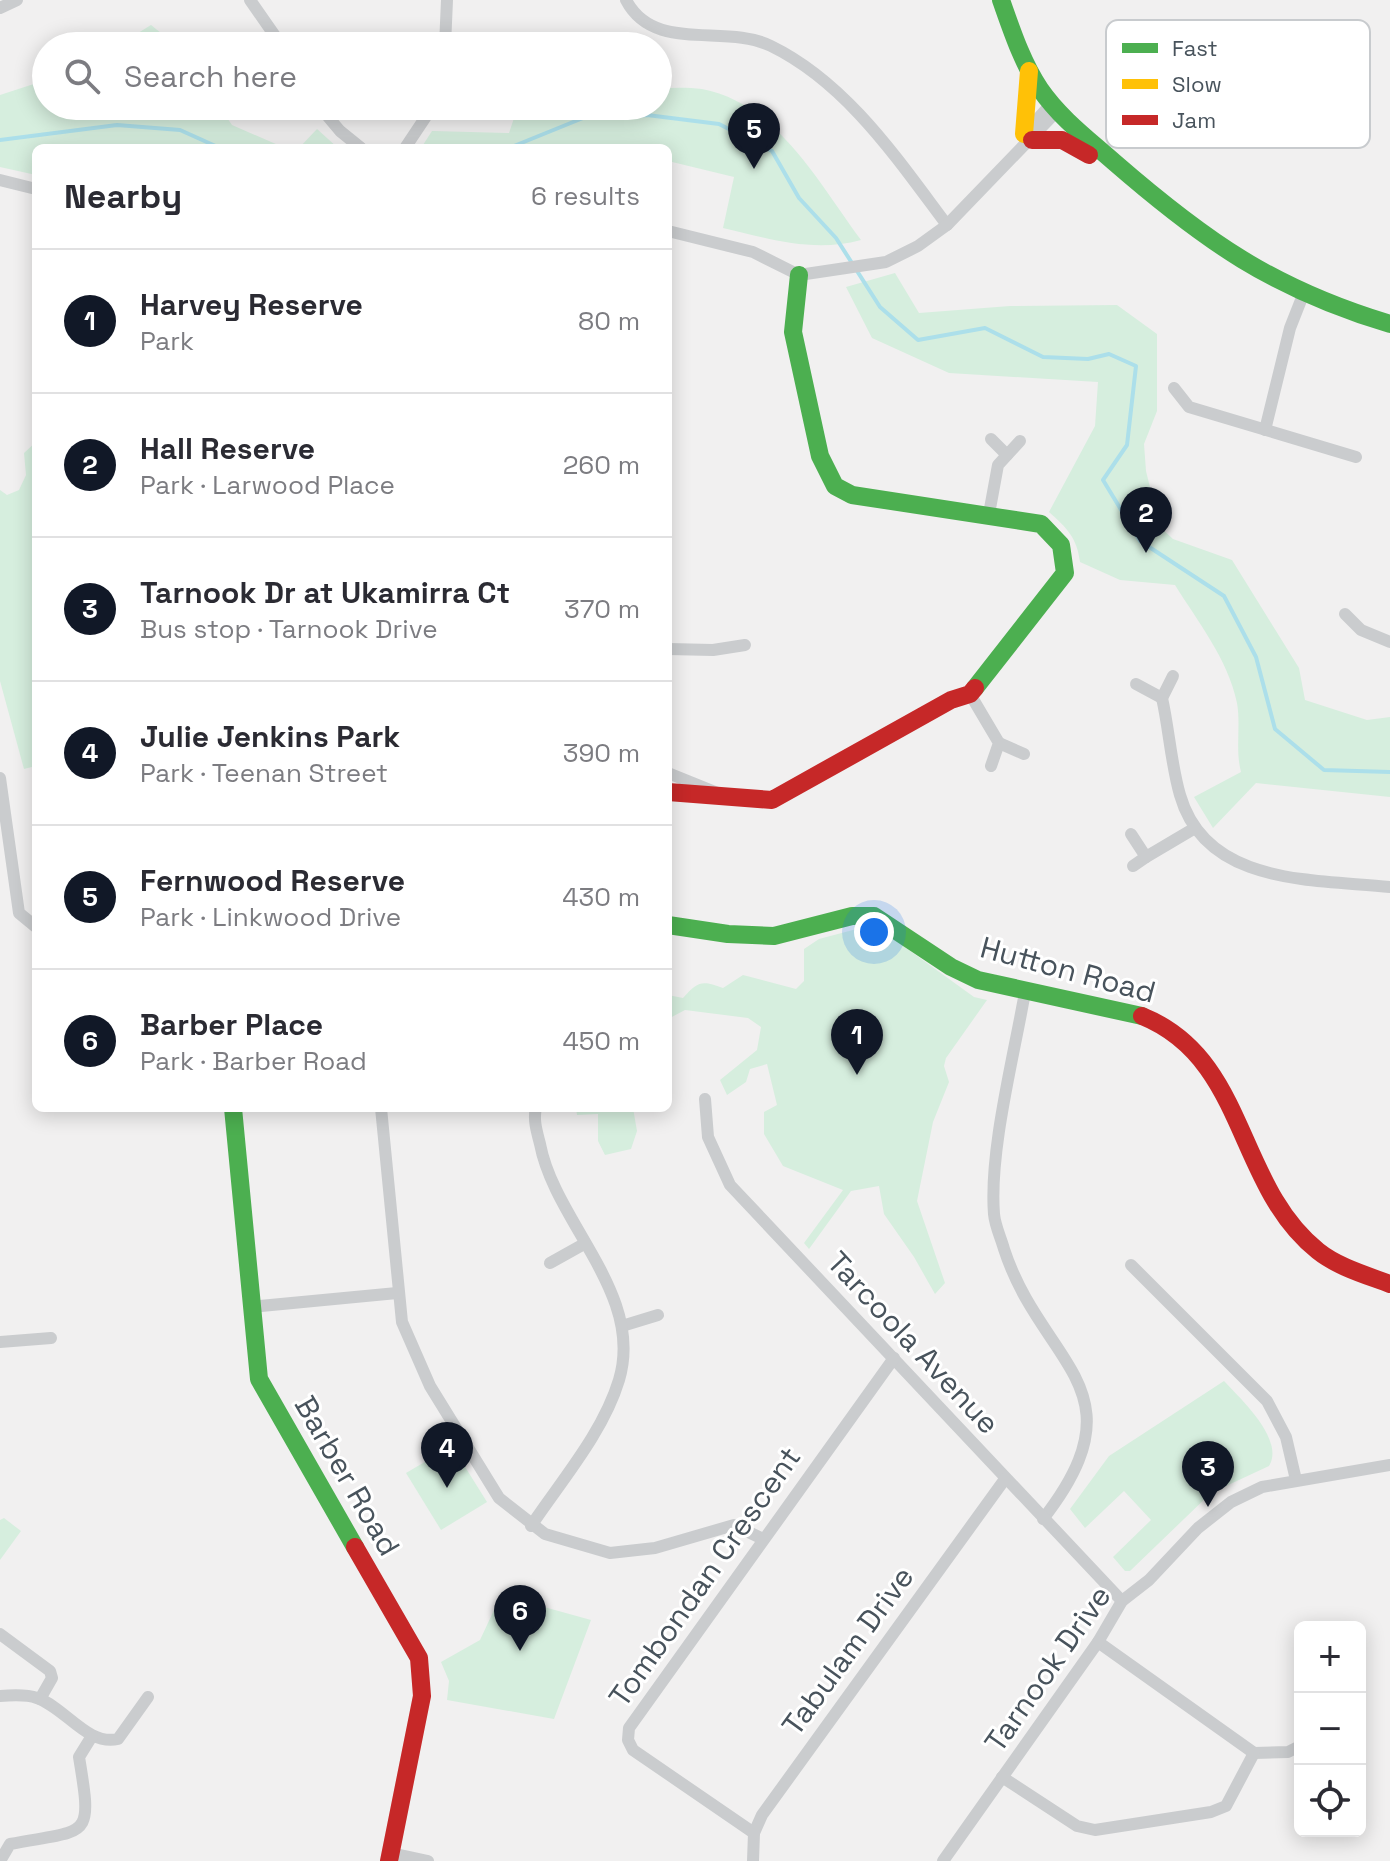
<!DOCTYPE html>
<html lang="en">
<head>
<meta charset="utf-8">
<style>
	:root { --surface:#fff; --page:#f7f7f7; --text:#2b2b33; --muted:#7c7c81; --line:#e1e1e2; --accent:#111827 }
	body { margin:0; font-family:"Space Grotesk",sans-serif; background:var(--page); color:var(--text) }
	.controls { position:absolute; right:24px; bottom:24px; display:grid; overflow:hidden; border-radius:12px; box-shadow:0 4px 20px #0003 }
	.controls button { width:72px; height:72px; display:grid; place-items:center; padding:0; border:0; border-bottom:2px solid var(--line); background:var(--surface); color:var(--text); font:40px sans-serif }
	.you { position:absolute; left:874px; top:932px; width:28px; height:28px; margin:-20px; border:6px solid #fff; border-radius:50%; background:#1a73e8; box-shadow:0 0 0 12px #1a73e833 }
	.badge { display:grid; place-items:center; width:52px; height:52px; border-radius:50%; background:var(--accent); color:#fff; font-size:26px; font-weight:700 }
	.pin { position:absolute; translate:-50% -66px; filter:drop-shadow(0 2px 4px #0008) }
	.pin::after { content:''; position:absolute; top:42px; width:28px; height:24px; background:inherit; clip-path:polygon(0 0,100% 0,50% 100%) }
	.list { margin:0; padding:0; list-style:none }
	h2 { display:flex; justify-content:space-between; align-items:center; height:104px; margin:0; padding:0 32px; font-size:34px }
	h2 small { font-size:26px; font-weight:400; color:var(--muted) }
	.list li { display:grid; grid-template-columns:52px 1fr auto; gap:24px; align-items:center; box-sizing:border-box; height:144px; padding:0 32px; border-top:2px solid var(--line) }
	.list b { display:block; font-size:30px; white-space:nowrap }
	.list p { margin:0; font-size:26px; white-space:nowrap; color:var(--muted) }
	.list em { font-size:26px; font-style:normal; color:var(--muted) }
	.icon { flex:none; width:44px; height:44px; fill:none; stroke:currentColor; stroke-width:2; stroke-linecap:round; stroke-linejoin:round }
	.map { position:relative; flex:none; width:1390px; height:1861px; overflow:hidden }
	.search { position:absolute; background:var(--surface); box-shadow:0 4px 20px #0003; left:32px; top:32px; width:640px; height:88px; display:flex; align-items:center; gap:20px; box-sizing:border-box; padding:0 28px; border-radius:44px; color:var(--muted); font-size:30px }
	.panel { position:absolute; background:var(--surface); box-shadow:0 4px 20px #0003; left:32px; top:144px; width:640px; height:968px; border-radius:12px }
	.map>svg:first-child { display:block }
</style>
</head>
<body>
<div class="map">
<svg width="1390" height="1861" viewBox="0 0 1390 1861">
	<rect width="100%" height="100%" fill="#f1f0f0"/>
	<!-- green -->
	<g fill="#d6eede">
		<path d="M151,25L177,46H117Z"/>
		<path d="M46,80V106H219L232,125L285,148H36V175L0,167V95Z"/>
		<path d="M658,88C672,88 688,87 702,89C777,103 819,184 861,240C813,253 771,239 723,228L734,177L668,161V148H421L432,131L509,133L518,106H658Z"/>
		<path d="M317,129L338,148H299Z"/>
		<path d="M895,273L919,313L1010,306L1117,305L1157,334V411L1144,444L1146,471L1160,527L1173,539L1232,560L1299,668L1305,700L1367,720L1390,717V797L1256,783L1213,828L1194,797L1241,772C1235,749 1241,726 1237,703C1228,659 1198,622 1175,585L1120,580L1080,562C1077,538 1067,528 1049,512L1095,426L1098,382L949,373L872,338L846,287Z"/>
		<path d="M36,442V766L24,769L0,681V490L7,495L19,490L26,475L24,453Z"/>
		<path d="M868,926L895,940L974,997L987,1000L946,1058L944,1066L949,1082L933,1122L917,1201L945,1283L935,1294L914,1257L884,1214L879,1186L851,1191L809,1249L804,1243L843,1190L783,1166L764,1134V1112L777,1105L767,1064L750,1069L746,1082L727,1095L720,1080L757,1050L761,1027L748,1018L685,1010L668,1019V995L683,998C698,981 702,980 723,988L743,975L796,989L804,981V949L819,939Z"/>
		<path d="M576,1108H633L637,1131L631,1149L605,1155L598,1141V1114L577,1115Z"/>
		<path d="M1224,1381C1241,1399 1285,1440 1269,1466L1211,1493L1130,1571H1125L1113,1557L1151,1520L1124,1491L1085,1528L1070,1509L1109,1456Z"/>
		<path d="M452,1446L487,1502L441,1530L406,1473Z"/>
		<path d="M4,1518L21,1531L0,1560V1520Z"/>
		<path d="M501,1595L591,1620L554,1719L447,1700L449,1681L441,1662L480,1640Z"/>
	</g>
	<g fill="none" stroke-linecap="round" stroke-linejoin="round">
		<!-- stream -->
		<g stroke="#acdfea" stroke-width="4">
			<path d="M0,140L117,125L180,130L220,148"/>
			<path d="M509,148L583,118L647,115L719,124L772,151L799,198L836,238L880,307L918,340L985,328L1043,357L1088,359L1109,354L1136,366L1127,445L1103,480L1140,541L1224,596L1256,657L1275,729L1324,770L1390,772"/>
		</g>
		<!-- street -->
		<g stroke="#caccce" stroke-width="12">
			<path d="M250,0L282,46"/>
			<path d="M626,0C654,54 725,23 771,46C847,83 898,160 947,225"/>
			<path d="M0,8L17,0"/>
			<path d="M445,46L447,0"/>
			<path d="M319,106L340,131L361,148"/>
			<path d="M1024,134L1051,104"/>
			<path d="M405,148L433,106"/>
			<path d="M0,180L36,189"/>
			<path d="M668,231L753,252L799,275L886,262L918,246L947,225L1057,111"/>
			<path d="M1174,388L1189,407L1356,457"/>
			<path d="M1265,430L1290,328L1303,295"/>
			<path d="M991,439L1007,455"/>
			<path d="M989,514L998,465L1020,441"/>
			<path d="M1345,614L1361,630L1390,642"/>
			<path d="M668,649L713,650L745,645"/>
			<path d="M1136,684L1162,698L1173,676"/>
			<path d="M970,694L999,743L991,766"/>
			<path d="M1162,698C1169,729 1171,764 1180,795C1206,886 1314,879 1390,887"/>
			<path d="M999,743L1024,754"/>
			<path d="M668,773L720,794"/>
			<path d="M0,778L19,913L36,927"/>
			<path d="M1131,834L1146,857L1133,866"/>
			<path d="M1146,857L1195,828"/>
			<path d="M1025,992C1014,1056 989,1151 994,1214C995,1226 1001,1238 1004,1249C1042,1366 1145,1388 1043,1519"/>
			<path d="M705,1099L708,1137L730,1185L1122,1601"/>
			<path d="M381,1108L402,1322L430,1386L499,1498L545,1534L610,1553L655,1548L734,1525L763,1539"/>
			<path d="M550,1263L584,1244"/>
			<path d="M1131,1265L1267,1401L1286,1437L1296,1480"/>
			<path d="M250,1307L397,1293"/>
			<path d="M622,1326L658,1315"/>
			<path d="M0,1342L51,1338"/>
			<path d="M531,1526C561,1481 603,1433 619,1380C645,1294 555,1223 540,1144C537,1132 533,1120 536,1108"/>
			<path d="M0,1634L50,1671L52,1678L40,1699"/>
			<path d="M1098,1642L1254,1753L1288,1752L1300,1746"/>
			<path d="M0,1696C12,1695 26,1694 37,1698C66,1708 87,1746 118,1739L148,1697"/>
			<path d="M1002,1777L1077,1826L1095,1830L1211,1812L1226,1806L1254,1753"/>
			<path d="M754,1833L633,1750L628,1740L629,1728L894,1358"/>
			<path d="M391,1853L428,1861"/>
			<path d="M0,1861L10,1844C89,1829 93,1841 79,1757L92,1736"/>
			<path d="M753,1861L754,1833L762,1815L1005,1479"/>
			<path d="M943,1861L1098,1642L1122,1601L1149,1580L1198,1528L1231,1502L1262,1487L1390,1465"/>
		</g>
		<!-- fast -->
		<g stroke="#4caf50" stroke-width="18">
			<path d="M1001,0C1012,31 1022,62 1040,89C1060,118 1088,139 1114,162C1205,241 1273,289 1390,324"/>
			<path d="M799,275L793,332L820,456L835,486L852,495L1041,524L1061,545L1065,573L975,688"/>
			<path d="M668,925L728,934L774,936L852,916H874L951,967L978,980L1142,1016"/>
			<path d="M233,1108L259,1379L355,1547"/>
		</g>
		<!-- slow -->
		<path stroke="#ffc107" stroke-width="18" d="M1024,134L1029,71"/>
		<!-- jam -->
		<g stroke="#c62828" stroke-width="18">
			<path d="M1032,140H1062L1089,155"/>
			<path d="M668,792L772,800L951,700L970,694L975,688"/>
			<path d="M1142,1016C1248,1059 1235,1185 1318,1251C1338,1267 1366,1275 1390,1284"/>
			<path d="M355,1547L419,1658L422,1696L389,1861"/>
		</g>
	</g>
	<g text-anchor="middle" stroke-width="6" stroke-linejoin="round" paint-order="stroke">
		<!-- street labels -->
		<g font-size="30" fill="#48535c" stroke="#fff">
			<text transform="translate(1068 970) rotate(15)" y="10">Hutton Road</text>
			<text transform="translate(913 1343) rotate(47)" y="10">Tarcoola Avenue</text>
			<text transform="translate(347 1476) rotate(60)" y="10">Barber Road</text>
			<text transform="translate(705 1577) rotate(-55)" y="10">Tombondan Crescent</text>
			<text transform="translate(848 1651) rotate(-54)" y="10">Tabulam Drive</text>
			<text transform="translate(1048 1669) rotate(-55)" y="10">Tarnook Drive</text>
		</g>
	</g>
	<!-- legend -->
	<rect x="1106" y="20" width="264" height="128" rx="12" fill="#fff" stroke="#c8cbce" stroke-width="2"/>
	<rect x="1122" y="43" width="36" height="10" fill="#4caf50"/>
	<rect x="1122" y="79" width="36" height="10" fill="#ffc107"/>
	<rect x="1122" y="115" width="36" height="10" fill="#c62828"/>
	<g font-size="22" fill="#48535c">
		<text x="1172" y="56">Fast</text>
		<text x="1172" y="92">Slow</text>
		<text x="1172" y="128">Jam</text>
	</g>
</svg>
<div class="controls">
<button>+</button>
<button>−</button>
<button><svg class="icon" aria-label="locate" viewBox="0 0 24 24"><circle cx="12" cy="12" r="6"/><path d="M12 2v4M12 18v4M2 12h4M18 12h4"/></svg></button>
</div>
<div class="you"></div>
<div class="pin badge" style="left:857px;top:1075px">1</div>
<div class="pin badge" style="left:1146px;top:553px">2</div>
<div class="pin badge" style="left:1208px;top:1507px">3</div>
<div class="pin badge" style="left:447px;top:1488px">4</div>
<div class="pin badge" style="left:754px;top:169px">5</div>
<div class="pin badge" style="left:520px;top:1651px">6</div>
<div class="search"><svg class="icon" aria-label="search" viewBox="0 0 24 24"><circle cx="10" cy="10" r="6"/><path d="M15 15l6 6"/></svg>Search here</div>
<section class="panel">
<h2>Nearby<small>6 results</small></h2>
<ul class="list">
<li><span class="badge">1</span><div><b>Harvey Reserve</b><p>Park</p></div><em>80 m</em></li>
<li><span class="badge">2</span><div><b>Hall Reserve</b><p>Park · Larwood Place</p></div><em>260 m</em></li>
<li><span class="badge">3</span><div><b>Tarnook Dr at Ukamirra Ct</b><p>Bus stop · Tarnook Drive</p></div><em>370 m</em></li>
<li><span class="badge">4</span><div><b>Julie Jenkins Park</b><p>Park · Teenan Street</p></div><em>390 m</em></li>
<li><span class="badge">5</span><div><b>Fernwood Reserve</b><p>Park · Linkwood Drive</p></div><em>430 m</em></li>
<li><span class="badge">6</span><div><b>Barber Place</b><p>Park · Barber Road</p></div><em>450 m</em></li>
</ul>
</section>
</div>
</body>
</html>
